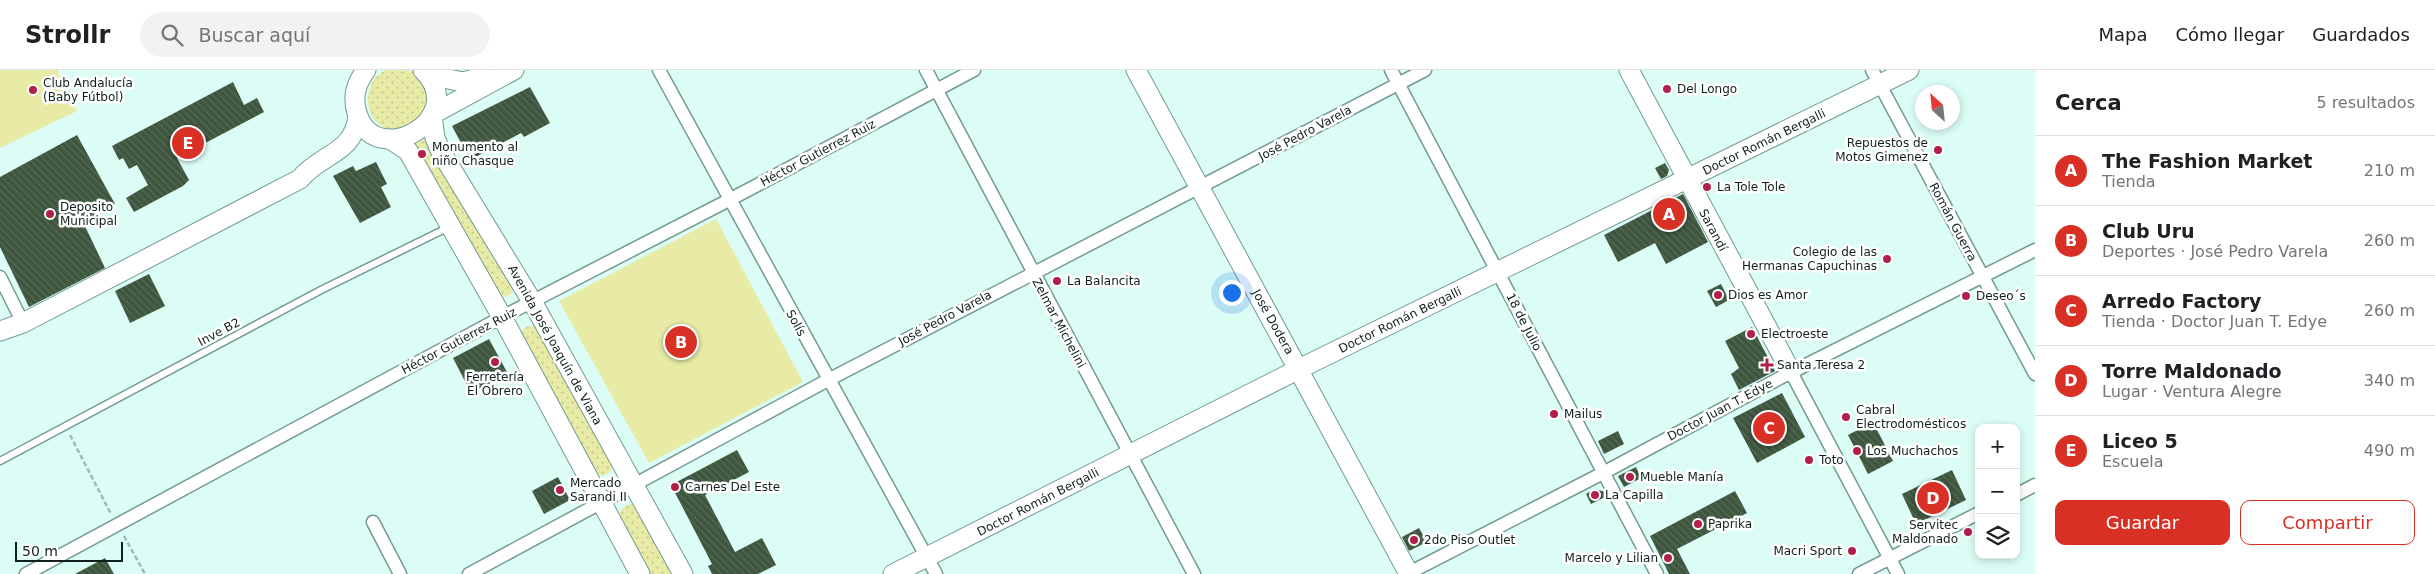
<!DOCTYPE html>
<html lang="es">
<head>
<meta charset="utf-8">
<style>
	:root { --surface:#fff; --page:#f2f2f2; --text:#202124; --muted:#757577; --line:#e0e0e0; --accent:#d93025 }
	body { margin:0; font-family:"DejaVu Sans",sans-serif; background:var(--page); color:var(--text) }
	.controls { position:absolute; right:15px; bottom:15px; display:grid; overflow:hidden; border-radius:10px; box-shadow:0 2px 8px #0003 }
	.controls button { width:45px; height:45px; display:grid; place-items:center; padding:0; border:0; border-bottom:1px solid var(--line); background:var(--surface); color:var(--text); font:25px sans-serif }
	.compass { position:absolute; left:1915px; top:15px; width:45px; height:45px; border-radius:50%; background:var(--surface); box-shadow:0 2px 8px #0003; rotate:333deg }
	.scale { position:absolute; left:15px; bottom:12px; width:108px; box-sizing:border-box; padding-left:5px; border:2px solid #10211d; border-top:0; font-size:14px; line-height:18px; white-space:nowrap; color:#10211d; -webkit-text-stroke:4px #fff; paint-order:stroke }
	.you { position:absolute; left:1231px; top:222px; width:18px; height:18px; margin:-12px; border:4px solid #fff; border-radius:50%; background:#1a73e8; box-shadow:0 0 0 8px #1a73e833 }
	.badge { display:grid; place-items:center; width:32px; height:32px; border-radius:50%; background:var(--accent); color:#fff; font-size:16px; font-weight:700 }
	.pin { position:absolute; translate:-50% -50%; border:2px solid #fff; box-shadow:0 1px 5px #0006 }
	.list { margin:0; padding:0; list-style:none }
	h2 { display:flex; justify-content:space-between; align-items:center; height:65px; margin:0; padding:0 20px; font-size:21px }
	h2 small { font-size:16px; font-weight:400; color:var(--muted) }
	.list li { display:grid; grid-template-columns:32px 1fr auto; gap:15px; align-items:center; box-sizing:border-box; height:70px; padding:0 20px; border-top:1px solid var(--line) }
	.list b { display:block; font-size:19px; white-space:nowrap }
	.list p { margin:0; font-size:16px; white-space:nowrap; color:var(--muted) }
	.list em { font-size:16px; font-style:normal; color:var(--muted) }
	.actions { display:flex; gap:10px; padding:15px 20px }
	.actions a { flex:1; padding:11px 0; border:1px solid var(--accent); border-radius:10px; text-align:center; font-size:18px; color:var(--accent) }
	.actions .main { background:var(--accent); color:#fff }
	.icon { flex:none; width:28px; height:28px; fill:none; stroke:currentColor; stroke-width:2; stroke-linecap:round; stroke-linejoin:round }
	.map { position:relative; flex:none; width:2035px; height:504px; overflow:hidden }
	header { display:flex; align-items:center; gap:30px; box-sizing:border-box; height:70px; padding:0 25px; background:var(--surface); border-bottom:1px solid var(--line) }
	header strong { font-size:24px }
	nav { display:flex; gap:28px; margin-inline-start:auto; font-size:18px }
	.search { width:350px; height:45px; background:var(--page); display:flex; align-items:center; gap:12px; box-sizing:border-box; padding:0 18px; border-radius:28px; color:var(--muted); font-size:19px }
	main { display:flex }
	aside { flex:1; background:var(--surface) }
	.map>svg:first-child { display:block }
</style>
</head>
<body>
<header>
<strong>Strollr</strong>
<div class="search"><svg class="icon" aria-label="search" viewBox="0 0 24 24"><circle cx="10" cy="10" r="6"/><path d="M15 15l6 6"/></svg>Buscar aquí</div>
<nav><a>Mapa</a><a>Cómo llegar</a><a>Guardados</a></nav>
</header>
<main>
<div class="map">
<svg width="2035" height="504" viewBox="0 0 2035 504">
	<defs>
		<pattern id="grass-dots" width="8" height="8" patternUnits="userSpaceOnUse" patternTransform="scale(1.25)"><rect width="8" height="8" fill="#e7eba5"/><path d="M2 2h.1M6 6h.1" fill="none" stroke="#c5c98e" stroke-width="1.8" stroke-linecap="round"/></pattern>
		<pattern id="building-back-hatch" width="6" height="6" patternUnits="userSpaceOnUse" patternTransform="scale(1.25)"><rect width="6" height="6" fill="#3e553e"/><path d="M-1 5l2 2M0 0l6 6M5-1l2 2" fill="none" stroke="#566a57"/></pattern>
	</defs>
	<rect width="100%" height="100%" fill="#dbfdf5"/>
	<!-- grass -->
	<g fill="url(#grass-dots)">
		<path d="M386,0L415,1L431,30L419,53C411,56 400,61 392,60C362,54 360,12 386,0Z"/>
		<path d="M429,67L514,219L509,226L500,227L413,75Z"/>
		<path d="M529,256L537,257L612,392L611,401L603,406L594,402L521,265L524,258Z"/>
		<path d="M632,434L637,436L675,504H651L620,449C619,440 623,435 632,434Z"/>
	</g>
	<!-- garden -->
	<g fill="#e7eba5">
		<path d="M0,0H57L77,41L0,78Z"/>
		<path d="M716,149L803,312L649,393L559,231Z"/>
	</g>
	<!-- building -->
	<g fill="url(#building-back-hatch)">
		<path d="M233,12L244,35L257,28L264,42L177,88L189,110L183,116L134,142L126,128L148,115L137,95L129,99L123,88L119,90L112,76Z"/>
		<path d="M530,17L550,53L524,67L521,63L470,90L452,56Z"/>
		<path d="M77,65L115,134L84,154L105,198L29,237L0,177V107Z"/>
		<path d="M376,92L387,114L381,117L391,137L360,153L333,106L353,96L356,101Z"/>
		<path d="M1665,93L1669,100L1667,106L1661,109L1655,98Z"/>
		<path d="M1683,124L1708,172L1666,194L1655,173L1618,192L1604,165Z"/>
		<path d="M149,204L165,236L130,253L115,221Z"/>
		<path d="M1721,214L1729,230L1716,237L1707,221Z"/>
		<path d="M1752,257L1775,301L1739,320L1731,304L1739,298L1725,271Z"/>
		<path d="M489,269L508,304L471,323L453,288Z"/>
		<path d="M1782,323L1805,367L1757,393L1733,348Z"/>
		<path d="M1873,352L1893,391L1868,404L1848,365Z"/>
		<path d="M1618,361L1624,374L1604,384L1598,371Z"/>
		<path d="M737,380L749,402L705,425L735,482L762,468L776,495L758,504H712L708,496L712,494L671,415Z"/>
		<path d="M1636,397L1641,408L1624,417L1618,406Z"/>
		<path d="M1952,400L1966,430L1916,454L1902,424Z"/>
		<path d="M558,407L570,430L544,444L532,421Z"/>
		<path d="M1595,419L1605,422L1607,426L1591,434L1586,424Z"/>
		<path d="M1735,421L1747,443L1677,479L1690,504H1669L1650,466Z"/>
		<path d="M1419,458L1427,472L1409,481L1402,467Z"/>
		<path d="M105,488L114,504H75Z"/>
	</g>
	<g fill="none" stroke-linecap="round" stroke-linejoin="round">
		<!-- lane casing -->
		<g stroke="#739b92" stroke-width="9">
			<path id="lane" d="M0,391L321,220L449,157"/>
		</g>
		<!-- street casing -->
		<g stroke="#739b92" stroke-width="15">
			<g id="street">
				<path d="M659,0L936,504"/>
				<path d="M926,0L1194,504"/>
				<path d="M1391,0L1657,504"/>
				<path d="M1872,0L2035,304"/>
				<path d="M0,207L23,253"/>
				<path d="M1791,302L1898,504"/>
				<path d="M2016,425L2035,415"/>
				<path d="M373,452L400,504"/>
				<path d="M26,504L502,247L729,130L974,0"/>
				<path d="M469,504L828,310L1425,0"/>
				<path d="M1407,504L1603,403L1780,308L2035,180"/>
				<path d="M1859,504L1979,443"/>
			</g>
		</g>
		<!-- secondary casing -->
		<g stroke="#739b92" stroke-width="21">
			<g id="secondary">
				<path d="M366,0C356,14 352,26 357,43C374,102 472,49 423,0"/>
				<path d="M1136,0L1409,504"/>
				<path d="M1629,0L1791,302"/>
				<path d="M428,5L463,12L486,6"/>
				<path d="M433,44L514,0"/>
				<path d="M432,45L435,68L441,82L533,233L683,504"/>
				<path d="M390,69L408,81L502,247L640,504"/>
				<path d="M0,261L23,253L300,109C320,84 354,84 358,46"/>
				<path d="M893,504L1309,294L1909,0"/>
			</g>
		</g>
		<!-- path -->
		<g stroke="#9ebbb4" stroke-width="2.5" stroke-dasharray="5 2.5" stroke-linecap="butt">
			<path d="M70,365L111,444"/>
			<path d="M124,466L145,504"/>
		</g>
		<!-- lane -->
		<use href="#lane" stroke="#fff" stroke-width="6"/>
		<!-- street -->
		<use href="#street" stroke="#fff" stroke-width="12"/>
		<!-- secondary -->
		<use href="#secondary" stroke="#fff" stroke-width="19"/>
	</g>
	<!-- markers -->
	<g fill="#b2204a" stroke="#fff" stroke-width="2">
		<circle cx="1667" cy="19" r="5"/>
		<circle cx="33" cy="20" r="5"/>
		<circle cx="1938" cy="80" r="5"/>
		<circle cx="422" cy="84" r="5"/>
		<circle cx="1707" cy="117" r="5"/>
		<circle cx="50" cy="144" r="5"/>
		<circle cx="1887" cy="189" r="5"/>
		<circle cx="1057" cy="211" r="5"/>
		<circle cx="1718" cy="225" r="5"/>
		<circle cx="1966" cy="226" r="5"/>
		<circle cx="1751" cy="264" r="5"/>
		<circle cx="495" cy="292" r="5"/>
		<path d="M1764.5 287.5h5v5h5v5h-5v5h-5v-5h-5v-5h5z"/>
		<circle cx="1554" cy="344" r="5"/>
		<circle cx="1846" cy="347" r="5"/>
		<circle cx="1857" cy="381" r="5"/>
		<circle cx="1809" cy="390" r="5"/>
		<circle cx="1630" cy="407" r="5"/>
		<circle cx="675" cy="417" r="5"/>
		<circle cx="560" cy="420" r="5"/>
		<circle cx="1595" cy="425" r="5"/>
		<circle cx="1698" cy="454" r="5"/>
		<circle cx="1968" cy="462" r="5"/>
		<circle cx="1414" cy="470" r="5"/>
		<circle cx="1852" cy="481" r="5"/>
		<circle cx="1668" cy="488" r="5"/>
	</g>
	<g text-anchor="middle" stroke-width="5" stroke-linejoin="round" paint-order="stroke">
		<!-- poi labels -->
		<g font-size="12" fill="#10211d" stroke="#fff" text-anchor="start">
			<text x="43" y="17">Club Andalucía<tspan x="43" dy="14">(Baby Fútbol)</tspan></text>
			<text x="1677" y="23">Del Longo</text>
			<text x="1928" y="77" text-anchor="end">Repuestos de<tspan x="1928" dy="14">Motos Gimenez</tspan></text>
			<text x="432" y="81">Monumento al<tspan x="432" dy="14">niño Chasque</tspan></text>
			<text x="1717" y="121">La Tole Tole</text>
			<text x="60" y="141">Deposito<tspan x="60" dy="14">Municipal</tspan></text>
			<text x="1877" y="186" text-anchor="end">Colegio de las<tspan x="1877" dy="14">Hermanas Capuchinas</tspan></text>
			<text x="1067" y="215">La Balancita</text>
			<text x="1728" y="229">Dios es Amor</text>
			<text x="1976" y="230">Deseo´s</text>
			<text x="1761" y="268">Electroeste</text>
			<text x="1777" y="299">Santa Teresa 2</text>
			<text x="495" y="311" text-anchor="middle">Ferretería<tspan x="495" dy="14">El Obrero</tspan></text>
			<text x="1856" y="344">Cabral<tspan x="1856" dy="14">Electrodomésticos</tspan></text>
			<text x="1564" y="348">Mailus</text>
			<text x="1867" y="385">Los Muchachos</text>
			<text x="1819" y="394">Toto</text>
			<text x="1640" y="411">Mueble Manía</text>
			<text x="570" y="417">Mercado<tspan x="570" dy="14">Sarandi II</tspan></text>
			<text x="685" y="421">Carnes Del Este</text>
			<text x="1605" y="429">La Capilla</text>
			<text x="1708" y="458">Paprika</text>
			<text x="1958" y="459" text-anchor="end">Servitec<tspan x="1958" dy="14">Maldonado</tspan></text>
			<text x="1424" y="474">2do Piso Outlet</text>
			<text x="1842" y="485" text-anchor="end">Macri Sport</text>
			<text x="1658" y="492" text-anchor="end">Marcelo y Lilian</text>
		</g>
		<!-- street labels -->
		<g font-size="12" fill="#10211d" stroke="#fff">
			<text transform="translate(1305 63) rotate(-28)" y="4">José Pedro Varela</text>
			<text transform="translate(1764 72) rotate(-26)" y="4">Doctor Román Bergalli</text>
			<text transform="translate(818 83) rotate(-28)" y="4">Héctor Gutierrez Ruiz</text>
			<text transform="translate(1953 152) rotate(62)" y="4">Román Guerra</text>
			<text transform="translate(1713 160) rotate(62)" y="4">Sarandí</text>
			<text transform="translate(945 248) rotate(-28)" y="4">José Pedro Varela</text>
			<text transform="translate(1400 250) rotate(-26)" y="4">Doctor Román Bergalli</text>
			<text transform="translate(1273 252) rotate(61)" y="4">José Dodera</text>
			<text transform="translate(1524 252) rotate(63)" y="4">18 de Julio</text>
			<text transform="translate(796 253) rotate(61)" y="4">Solís</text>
			<text transform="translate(1059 253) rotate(62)" y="4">Zelmar Michelini</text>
			<text transform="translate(219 262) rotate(-28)" y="4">Inve B2</text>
			<text transform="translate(459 271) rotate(-28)" y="4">Héctor Gutierrez Ruiz</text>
			<text transform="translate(555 275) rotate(61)" y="4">Avenida José Joaquín de Viana</text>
			<text transform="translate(1720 340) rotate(-28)" y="4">Doctor Juan T. Edye</text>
			<text transform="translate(1038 432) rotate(-27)" y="4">Doctor Román Bergalli</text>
		</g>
	</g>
</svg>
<div class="controls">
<button>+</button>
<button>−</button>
<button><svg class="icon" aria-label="layers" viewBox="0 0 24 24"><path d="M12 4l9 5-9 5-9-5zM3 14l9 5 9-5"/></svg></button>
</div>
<svg class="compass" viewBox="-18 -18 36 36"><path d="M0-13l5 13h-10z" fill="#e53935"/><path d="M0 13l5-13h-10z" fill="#757577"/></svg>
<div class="scale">50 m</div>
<div class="you"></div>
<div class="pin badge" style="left:1669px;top:144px">A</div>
<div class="pin badge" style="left:681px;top:272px">B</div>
<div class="pin badge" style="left:1769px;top:358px">C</div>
<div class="pin badge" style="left:1933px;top:428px">D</div>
<div class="pin badge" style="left:188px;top:73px">E</div>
</div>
<aside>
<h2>Cerca<small>5 resultados</small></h2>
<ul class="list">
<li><span class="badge">A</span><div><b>The Fashion Market</b><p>Tienda</p></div><em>210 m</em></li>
<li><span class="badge">B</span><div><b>Club Uru</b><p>Deportes · José Pedro Varela</p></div><em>260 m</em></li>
<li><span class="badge">C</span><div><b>Arredo Factory</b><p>Tienda · Doctor Juan T. Edye</p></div><em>260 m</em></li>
<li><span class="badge">D</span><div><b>Torre Maldonado</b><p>Lugar · Ventura Alegre</p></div><em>340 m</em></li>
<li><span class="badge">E</span><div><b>Liceo 5</b><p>Escuela</p></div><em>490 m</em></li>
</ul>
<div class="actions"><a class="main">Guardar</a><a>Compartir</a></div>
</aside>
</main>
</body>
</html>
